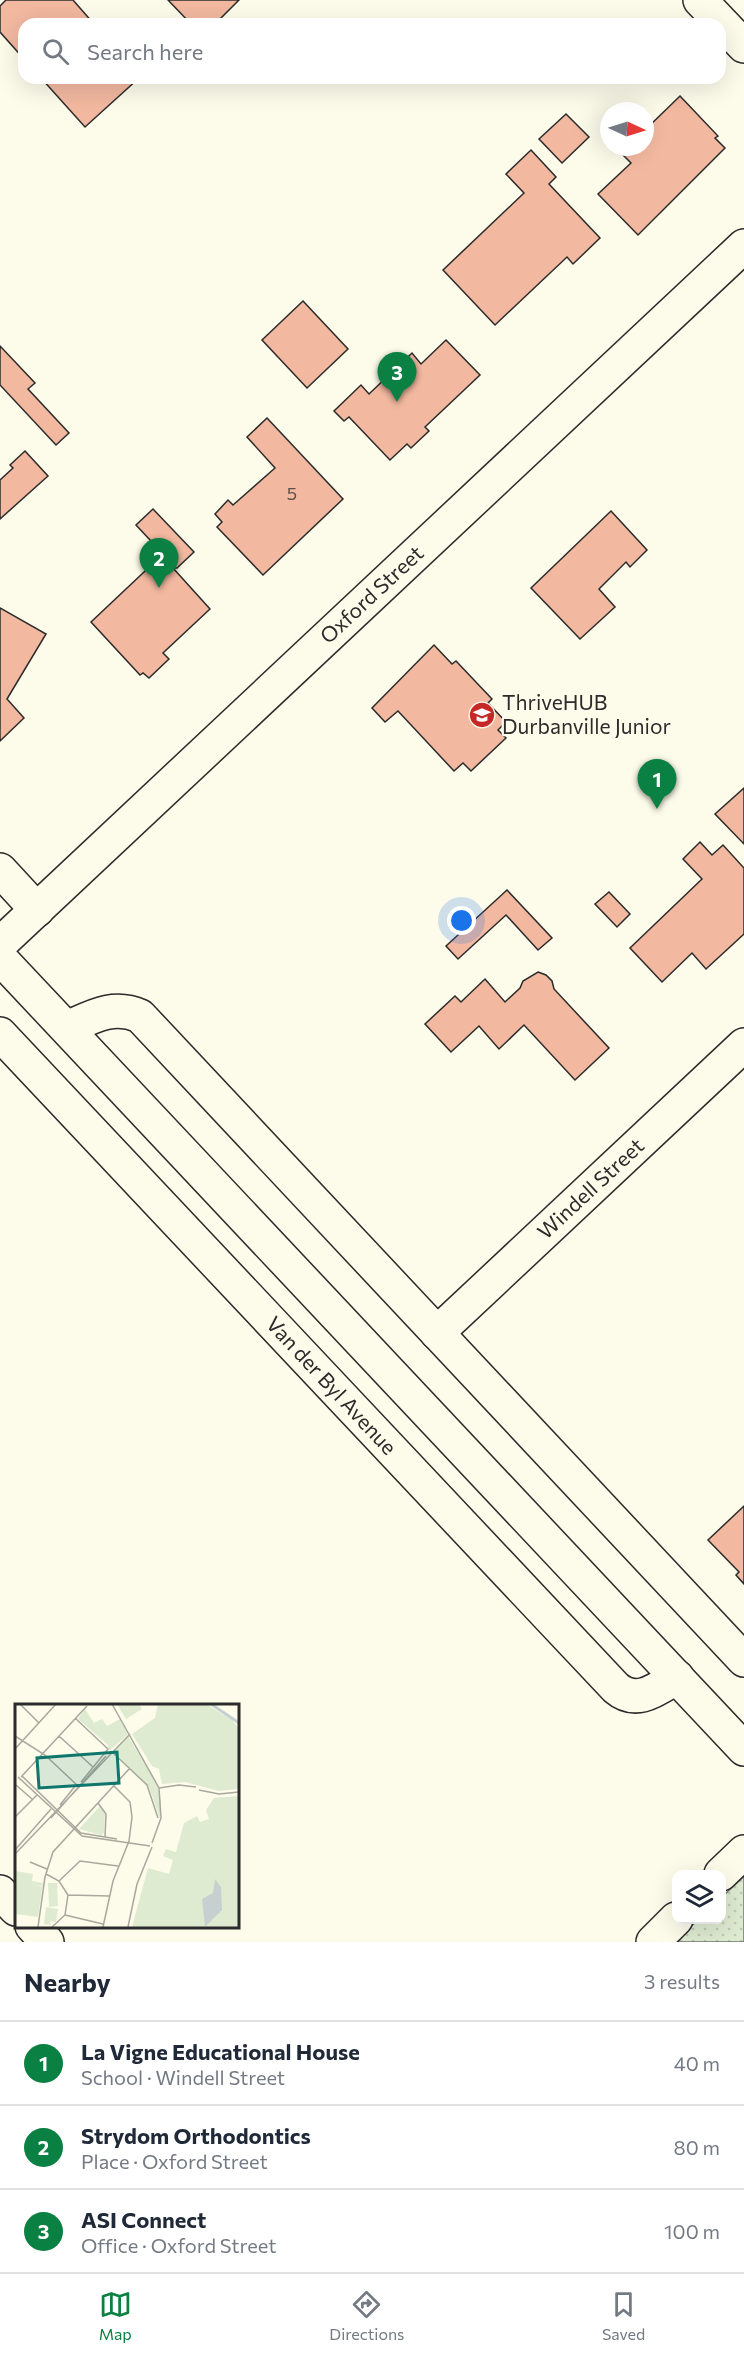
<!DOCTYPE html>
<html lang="en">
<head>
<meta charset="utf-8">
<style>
	:root { --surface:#fff; --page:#f2f2f3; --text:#1f2937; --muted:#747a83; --line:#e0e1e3; --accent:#0b8043 }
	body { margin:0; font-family:Commissioner,sans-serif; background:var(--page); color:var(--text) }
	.controls { position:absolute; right:18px; bottom:18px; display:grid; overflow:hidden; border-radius:12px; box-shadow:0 6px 24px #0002 }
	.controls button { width:54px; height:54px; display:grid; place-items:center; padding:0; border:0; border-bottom:2px solid var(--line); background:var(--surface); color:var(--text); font:30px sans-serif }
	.compass { position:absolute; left:600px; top:102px; width:54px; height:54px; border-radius:50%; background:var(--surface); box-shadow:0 6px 24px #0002; rotate:94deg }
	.you { position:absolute; left:462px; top:921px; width:21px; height:21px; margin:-15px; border:4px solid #fff; border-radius:50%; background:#1a73e8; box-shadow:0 0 0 9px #1a73e833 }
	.badge { display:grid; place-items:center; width:39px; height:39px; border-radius:50%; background:var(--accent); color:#fff; font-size:20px; font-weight:700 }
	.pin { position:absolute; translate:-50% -50px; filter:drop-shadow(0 2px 3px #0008) }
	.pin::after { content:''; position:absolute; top:32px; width:21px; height:18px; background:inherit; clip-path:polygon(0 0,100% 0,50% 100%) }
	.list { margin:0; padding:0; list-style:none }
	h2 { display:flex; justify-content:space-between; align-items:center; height:78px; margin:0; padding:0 24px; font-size:26px }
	h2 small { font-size:20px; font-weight:400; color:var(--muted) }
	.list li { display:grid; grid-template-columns:39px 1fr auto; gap:18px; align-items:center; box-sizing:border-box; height:84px; padding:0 24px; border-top:2px solid var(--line) }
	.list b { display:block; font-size:22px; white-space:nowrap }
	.list p { margin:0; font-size:20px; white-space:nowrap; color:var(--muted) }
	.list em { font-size:20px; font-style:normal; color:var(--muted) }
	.icon { flex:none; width:33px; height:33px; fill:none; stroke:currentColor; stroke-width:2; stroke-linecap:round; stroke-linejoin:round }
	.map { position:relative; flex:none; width:744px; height:1942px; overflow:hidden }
	.search { position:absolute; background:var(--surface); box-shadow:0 6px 24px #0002; left:18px; right:18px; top:18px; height:66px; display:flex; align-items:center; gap:15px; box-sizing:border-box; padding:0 21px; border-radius:18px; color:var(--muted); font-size:22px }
	.sheet { height:330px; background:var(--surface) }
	nav { display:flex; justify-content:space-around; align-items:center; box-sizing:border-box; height:84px; border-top:2px solid var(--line); background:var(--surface); font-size:16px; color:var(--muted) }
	nav a { display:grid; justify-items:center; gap:3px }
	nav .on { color:var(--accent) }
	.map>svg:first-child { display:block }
</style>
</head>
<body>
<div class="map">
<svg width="744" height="1942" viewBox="0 0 744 1942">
	<defs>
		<pattern id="grass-dots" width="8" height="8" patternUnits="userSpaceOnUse" patternTransform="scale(1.5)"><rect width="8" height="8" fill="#deebd1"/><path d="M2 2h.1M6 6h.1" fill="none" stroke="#bfcab4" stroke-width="1.8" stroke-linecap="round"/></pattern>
	</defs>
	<rect width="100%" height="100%" fill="#fdfbea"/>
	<!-- grass -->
	<path fill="url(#grass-dots)" stroke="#74746e" stroke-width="1.5" d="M744,1876V1942H674L698,1920H722V1897Z"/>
	<!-- building -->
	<g fill="#f2b8a0" stroke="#2b2b2b" stroke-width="1.5">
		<path d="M6,0H73L94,24H24V59L0,32V6Z"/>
		<path d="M168,0H239L215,24H191Z"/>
		<path d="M41,78H139L85,127Z"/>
		<path d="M680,96L718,136L715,138L725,148L638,235L598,194L631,163L621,153L627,147H645V130Z"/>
		<path d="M566,114L589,137L562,163L539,139Z"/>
		<path d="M531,150L556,177L549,184L600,238L573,264L567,257L495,325L443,270L524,193L506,174Z"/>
		<path d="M303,301L348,349L307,388L262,340Z"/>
		<path d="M446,340L480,375L425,427L429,431L411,448L407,444L390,460L349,417L344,421L334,411L361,385L369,394L412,353L421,364Z"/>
		<path d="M0,346L35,383L28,389L69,433L56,445L0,385Z"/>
		<path d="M267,418L343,499L263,575L217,527L222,522L215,514L228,500L233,505L275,468L247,437Z"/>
		<path d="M25,451L48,476L0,519V480L13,468L10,465Z"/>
		<path d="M153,509L194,552L177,568H173L210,609L163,653L169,659L149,678L143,673L140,675L91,622L161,556H165L136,525Z"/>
		<path d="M611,511L647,550L630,567L626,562L599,589L615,607L580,639L531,588Z"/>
		<path d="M0,608L46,634L7,699L24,718L0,741Z"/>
		<path d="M434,645L452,664L456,661L492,699L488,703L506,722L498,730L506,738L471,771L463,763L454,771L398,711L385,722L372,708Z"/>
		<path d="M744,788V844L715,814Z"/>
		<path d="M700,842L712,855L723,845L744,868V934L706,969L692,953L662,982L630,948L702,879L683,859Z"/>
		<path d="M507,890L552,938L538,950L506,915L458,959L446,946Z"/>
		<path d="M609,892L630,914L617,927L595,904Z"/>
		<path d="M538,972L546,975L552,981L554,989L609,1048L575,1080L524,1025L499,1049L479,1026L451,1052L425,1024L455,996L461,1002L485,979L505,1002L520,988L523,981Z"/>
		<path d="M744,1506V1584L736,1575L739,1572L708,1540Z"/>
	</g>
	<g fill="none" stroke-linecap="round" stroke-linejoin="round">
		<!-- minor casing -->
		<g stroke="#2b2b2b" stroke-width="36">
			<g id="minor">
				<path d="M700,0L744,46"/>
				<path d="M0,870L37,910"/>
				<path d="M0,944L744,246"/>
				<path d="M0,958L744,1749"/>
				<path d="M67,1028C92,1017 113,1004 140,1016L744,1660"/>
				<path d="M0,1034L616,1688C637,1706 657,1689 677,1677"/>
				<path d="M437,1333L744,1045"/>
				<path d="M721,1874L744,1852"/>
				<path d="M0,1892L16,1909"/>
				<path d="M32,1926L47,1942"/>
				<path d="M653,1942L676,1919"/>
			</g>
		</g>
		<!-- minor -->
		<use href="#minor" stroke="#fdfbea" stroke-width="33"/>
	</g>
	<!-- icons -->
	<defs>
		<g id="school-disc" transform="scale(1.35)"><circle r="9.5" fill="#c62828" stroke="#fdfbea"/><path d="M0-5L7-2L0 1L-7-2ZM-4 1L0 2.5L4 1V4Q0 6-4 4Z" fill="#fff"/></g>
	</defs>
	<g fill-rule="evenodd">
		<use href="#school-disc" x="482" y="715"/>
	</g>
	<g text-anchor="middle" stroke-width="4.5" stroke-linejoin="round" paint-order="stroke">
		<!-- number labels -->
		<g font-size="18" fill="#5d4e48">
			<text x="292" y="500">5</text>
		</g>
		<!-- street labels -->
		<g font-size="21" fill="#2b2b2b" stroke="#fdfbea">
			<text transform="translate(372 595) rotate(-43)" y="7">Oxford Street</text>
			<text transform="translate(591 1189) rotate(-43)" y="7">Windell Street</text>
			<text transform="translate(331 1386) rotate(47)" y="7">Van der Byl Avenue</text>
		</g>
		<!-- poi labels -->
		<g font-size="21" fill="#2b2b2b" stroke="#fdfbea" text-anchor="start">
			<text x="502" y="710">ThriveHUB<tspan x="502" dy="24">Durbanville Junior</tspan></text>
		</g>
	</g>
	<!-- overview -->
	<g transform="translate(15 1704)">
		<rect width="224" height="224" fill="#fdfbea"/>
		<path d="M70,5L79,19L87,15L92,22L105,15L113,30L94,47L93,41L63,15ZM113,32L142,80L146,97L145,115L134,83L98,48ZM223,92V223H117L133,164L154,170L158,156L148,152L151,145L161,148L169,119L182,112L185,118L194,115L191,106L199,94ZM85,102L90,107L89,129L86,131L64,125ZM0,167L18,170L17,177L28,179L23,212L27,182L2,178Z" fill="#deebd1"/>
		<path d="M0,175L27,183L23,213L0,210Z" fill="#deebd1"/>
		<path d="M102,0H124L127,5L111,15ZM143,0H191L216,15L223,23V85L204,87L170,78L147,80L144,65L137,62L117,30L140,14ZM33,179H42L43,202L34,203ZM31,203L43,205L41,218L36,217L35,221L29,220Z" fill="#deebd1"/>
		<path d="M200,175L206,183L207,206L190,223L187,195L198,189Z" fill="#c7d0d0"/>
		<path fill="none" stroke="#c7d0d0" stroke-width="3" d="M196,0L224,19"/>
		<path fill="none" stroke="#a9a89e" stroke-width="1.5" d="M5,0L24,19M97,0L144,84L146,114L137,139M60,14L93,45L66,78M0,32L30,51L63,82M44,32L78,63M0,45L41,0M96,47L132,81L143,114M7,72L66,129L102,135M3,73L67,132L135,142M6,73L72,2M1,81L17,95M144,84L164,81L181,83M184,86L204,90L224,88M83,99L91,110L90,133M45,101L61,81M0,113L22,91M36,114L91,52M0,146L36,105M0,150L115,30M15,158L32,165M31,170L44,177L53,191L50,211L37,223M44,177L65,157L103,162M53,191L95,192M50,211L88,220M23,223L30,173L38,148L115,64M88,223L98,177L114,137L117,113L115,98L99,82M113,223L122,180L137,143"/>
		<path fill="#0f766e" fill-opacity="0.15" stroke="#0f766e" stroke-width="3" d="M102,48L104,79L24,84L22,54Z"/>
		<rect width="224" height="224" fill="none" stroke="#2b2b2b" stroke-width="3"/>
	</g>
</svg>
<div class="controls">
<button><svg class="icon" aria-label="layers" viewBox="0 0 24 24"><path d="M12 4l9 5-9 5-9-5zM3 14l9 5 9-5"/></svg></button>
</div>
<svg class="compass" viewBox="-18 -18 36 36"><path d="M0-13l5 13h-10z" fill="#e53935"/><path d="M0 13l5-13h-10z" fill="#747a83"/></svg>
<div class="you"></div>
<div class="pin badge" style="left:657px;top:809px">1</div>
<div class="pin badge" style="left:159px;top:588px">2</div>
<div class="pin badge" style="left:397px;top:402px">3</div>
<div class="search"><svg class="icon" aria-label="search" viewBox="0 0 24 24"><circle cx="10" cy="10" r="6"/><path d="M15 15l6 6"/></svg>Search here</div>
</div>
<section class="sheet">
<h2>Nearby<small>3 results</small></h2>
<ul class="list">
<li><span class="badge">1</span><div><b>La Vigne Educational House</b><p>School · Windell Street</p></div><em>40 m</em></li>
<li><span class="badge">2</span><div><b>Strydom Orthodontics</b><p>Place · Oxford Street</p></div><em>80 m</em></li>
<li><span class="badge">3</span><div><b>ASI Connect</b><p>Office · Oxford Street</p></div><em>100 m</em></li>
</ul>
</section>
<nav>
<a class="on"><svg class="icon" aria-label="map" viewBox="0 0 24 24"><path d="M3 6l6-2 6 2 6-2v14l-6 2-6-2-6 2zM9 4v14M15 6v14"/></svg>Map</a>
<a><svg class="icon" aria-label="directions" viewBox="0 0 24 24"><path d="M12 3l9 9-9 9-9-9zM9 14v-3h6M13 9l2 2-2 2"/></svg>Directions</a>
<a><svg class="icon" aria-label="saved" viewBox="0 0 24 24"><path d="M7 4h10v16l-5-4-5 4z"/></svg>Saved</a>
</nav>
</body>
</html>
